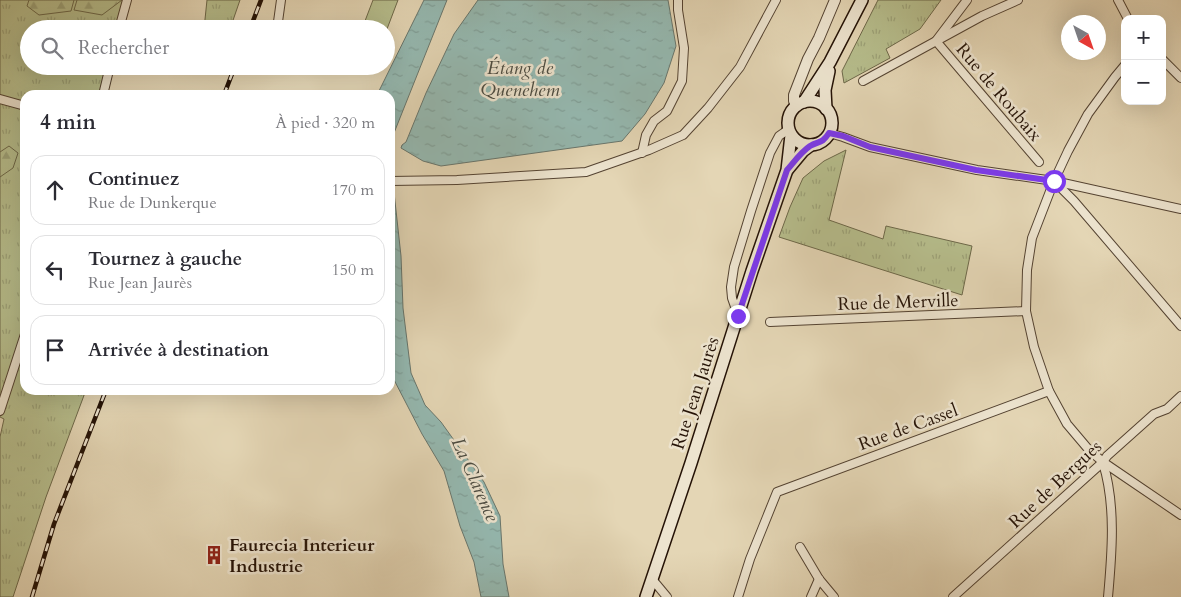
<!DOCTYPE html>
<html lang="fr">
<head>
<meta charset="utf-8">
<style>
	:root { --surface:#fff; --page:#f7f7f7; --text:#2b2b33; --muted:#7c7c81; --line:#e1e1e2 }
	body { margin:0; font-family:Cardo,serif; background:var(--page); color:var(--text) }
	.controls { position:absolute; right:15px; top:15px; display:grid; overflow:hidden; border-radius:10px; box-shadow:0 5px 20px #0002 }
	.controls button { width:45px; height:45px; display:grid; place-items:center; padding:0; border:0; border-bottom:1px solid var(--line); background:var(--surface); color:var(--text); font:25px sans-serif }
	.compass { position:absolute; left:1061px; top:15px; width:45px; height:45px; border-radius:50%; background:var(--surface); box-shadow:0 5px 20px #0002; rotate:140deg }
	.stop { position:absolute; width:15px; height:15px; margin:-11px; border:4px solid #7c3aed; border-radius:50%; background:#fff }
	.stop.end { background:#7c3aed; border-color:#fff; box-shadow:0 1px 5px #0008 }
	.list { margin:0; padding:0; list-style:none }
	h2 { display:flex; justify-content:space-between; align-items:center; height:65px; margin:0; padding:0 20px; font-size:21px }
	h2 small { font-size:16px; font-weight:400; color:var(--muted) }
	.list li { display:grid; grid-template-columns:32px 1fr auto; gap:15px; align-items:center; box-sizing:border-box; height:70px; margin:0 10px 10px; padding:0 10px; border:1px solid var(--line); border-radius:15px }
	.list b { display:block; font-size:19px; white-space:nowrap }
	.list p { margin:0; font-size:16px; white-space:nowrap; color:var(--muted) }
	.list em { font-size:16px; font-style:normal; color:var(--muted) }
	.icon { flex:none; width:28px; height:28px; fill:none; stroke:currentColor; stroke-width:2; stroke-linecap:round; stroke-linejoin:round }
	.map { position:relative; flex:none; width:1181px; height:597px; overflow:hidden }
	.search { position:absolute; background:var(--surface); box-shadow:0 5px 20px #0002; left:20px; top:20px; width:375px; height:55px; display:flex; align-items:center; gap:12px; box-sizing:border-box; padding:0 18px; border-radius:28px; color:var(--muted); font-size:19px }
	.panel { position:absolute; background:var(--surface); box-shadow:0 5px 20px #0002; left:20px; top:90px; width:375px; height:305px; border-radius:15px }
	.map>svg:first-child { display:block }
</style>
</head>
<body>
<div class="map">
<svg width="1181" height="597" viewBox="0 0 1181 597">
	<defs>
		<pattern id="grass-tufts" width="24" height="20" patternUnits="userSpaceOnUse" patternTransform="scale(1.25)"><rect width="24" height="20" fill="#b6bd8c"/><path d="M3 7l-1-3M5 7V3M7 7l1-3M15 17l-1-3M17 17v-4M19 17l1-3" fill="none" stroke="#9ca177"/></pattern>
		<pattern id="forest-firs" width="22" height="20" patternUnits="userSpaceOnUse" patternTransform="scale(1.25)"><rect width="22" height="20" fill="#b6bd8c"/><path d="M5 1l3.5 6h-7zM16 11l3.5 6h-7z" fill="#9ca177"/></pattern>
		<pattern id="water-ripples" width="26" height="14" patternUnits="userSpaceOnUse" patternTransform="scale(1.25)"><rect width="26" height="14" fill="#95b9b1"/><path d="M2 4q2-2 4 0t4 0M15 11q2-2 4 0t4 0" fill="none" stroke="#809e97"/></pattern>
	</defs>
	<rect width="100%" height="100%" fill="#e4d6b5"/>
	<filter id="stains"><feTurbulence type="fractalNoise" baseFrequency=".004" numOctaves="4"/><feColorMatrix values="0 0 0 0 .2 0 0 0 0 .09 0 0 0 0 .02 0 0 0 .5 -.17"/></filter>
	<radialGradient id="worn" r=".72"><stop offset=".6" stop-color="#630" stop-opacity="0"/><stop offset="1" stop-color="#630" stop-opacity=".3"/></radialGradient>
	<!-- grass -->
	<g fill="url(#grass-tufts)" stroke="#6d6849">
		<path d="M0,0H127L119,29H29V66H110L103,95H25V390H86L46,497L13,597H0V437L4,419L0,417Z"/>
		<path d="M207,0H240L230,29H204Z"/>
		<path d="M878,0H941L920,29L886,49L890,58L844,83L842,71Z"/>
		<path d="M846,150L829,220L883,239L886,226L972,246L962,295L779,237L790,207L803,178L824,161Z"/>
	</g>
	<!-- forest -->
	<g fill="url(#forest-firs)" stroke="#6d6849">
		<path d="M29,0H74L71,11L39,15L27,6Z"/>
		<path d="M77,0H122L102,15L74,10Z"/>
		<path d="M9,146L18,153L13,168L0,177V152Z"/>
	</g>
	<!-- garden -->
	<path fill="#b6bd8c" stroke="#6d6849" d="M373,0H398L387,29L365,21Z"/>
	<!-- water -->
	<g fill="url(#water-ripples)" stroke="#68766d">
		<path d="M424,0H447L390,143V95H377Z"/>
		<path d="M478,0H668L676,46L664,83L645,114L622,141L441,166L423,161L401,148L402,145L406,142L426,93L454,34Z"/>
		<path d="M390,156L401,256L403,308L411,373L425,405L441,422L484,482L500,516L503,564L509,597H481L474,562L460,526L444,471L422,434L391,374Z"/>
	</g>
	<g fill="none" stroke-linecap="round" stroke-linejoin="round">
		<!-- minor casing -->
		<g stroke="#544332" stroke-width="10">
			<g id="minor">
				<path d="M967,0L936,41L1039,162"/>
				<path d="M1118,0L1128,19"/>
				<path d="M119,29L127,0"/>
				<path d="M277,29L281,0"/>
				<path d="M1162,59L1181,78"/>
				<path d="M1125,65L1115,77L1088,114L1068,151L1054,181L1032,238L1027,270L1026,311L1034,347L1049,391L1067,424L1089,450L1103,462L1181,515"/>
				<path d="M863,81L982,16L1018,0"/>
				<path d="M103,95L110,66"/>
				<path d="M0,99L25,106"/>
				<path d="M829,133L843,137L870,147L977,170L1054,181L1181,209"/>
				<path d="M642,153L646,135L654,121L667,111L682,81L684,48L678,10V0"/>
				<path d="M390,181L457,180L586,172L649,150L683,135L708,108L740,67L776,0"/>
				<path d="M1054,181L1074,201L1181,326"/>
				<path d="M738,315L732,298L731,287L734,267L751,211L770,153L779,136L789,129"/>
				<path d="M770,322L1026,311"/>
				<path d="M0,411L25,334"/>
				<path d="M1103,463C1116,505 1112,553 1108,597"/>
				<path d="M800,547L819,579L834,597"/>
				<path d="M652,579L667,597"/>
				<path d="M738,597L750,559L777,492L1049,391"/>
				<path d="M811,597L819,579"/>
				<path d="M953,597L1103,462L1107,456L1154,414L1167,409L1181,396"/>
			</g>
		</g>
		<!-- tertiary casing -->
		<g stroke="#544332" stroke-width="12">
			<path id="tertiary" d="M797,106L794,101V95L808,59L819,38L835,0"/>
		</g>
		<!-- secondary casing -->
		<g stroke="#241206" stroke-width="14">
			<g id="secondary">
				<circle cx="810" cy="123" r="22"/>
				<path d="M804,102L830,62L862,0"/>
				<path d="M826,109L825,90L829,71"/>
				<path d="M788,169L803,151L811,145"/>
				<path d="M646,597L691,463L752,271L787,170L791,135"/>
			</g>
		</g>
		<!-- minor -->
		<use href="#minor" stroke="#ede4cf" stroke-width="8"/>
		<!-- tertiary -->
		<use href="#tertiary" stroke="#ede4cf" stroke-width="10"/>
		<!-- secondary -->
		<use href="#secondary" stroke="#ede4cf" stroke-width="11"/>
		<!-- rail casing -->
		<g stroke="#241206" stroke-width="4.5">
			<g id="rail">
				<path d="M250,29L261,0"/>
				<path d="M224,95L235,66"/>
				<path d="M32,597L54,524L106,390"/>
			</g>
		</g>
		<!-- rail -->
		<use href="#rail" stroke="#ede4cf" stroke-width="2.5" stroke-dasharray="8" stroke-linecap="butt"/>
	</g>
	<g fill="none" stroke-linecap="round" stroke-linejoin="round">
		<!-- route -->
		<path stroke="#7c3aed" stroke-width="6" d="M738,316L787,170C794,162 801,152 810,146C819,141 822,144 829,133L843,136L870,147L976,170L1054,181"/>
	</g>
	<!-- icons -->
	<defs>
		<g id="building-bare" transform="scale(1.5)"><path d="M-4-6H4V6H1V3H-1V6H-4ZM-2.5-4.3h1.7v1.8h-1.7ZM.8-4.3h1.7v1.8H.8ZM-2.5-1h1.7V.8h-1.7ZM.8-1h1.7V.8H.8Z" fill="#8f2418" stroke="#ede4cf" stroke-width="2.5" paint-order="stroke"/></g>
	</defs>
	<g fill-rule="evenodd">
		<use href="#building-bare" x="214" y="555"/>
	</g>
	<g text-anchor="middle" stroke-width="5" stroke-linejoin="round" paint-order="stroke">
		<!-- street labels -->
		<g font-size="18" fill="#241206" stroke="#ede4cf">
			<text transform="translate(999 92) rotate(50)" y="6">Rue de Roubaix</text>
			<text transform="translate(898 302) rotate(-2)" y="6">Rue de Merville</text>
			<text transform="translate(695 393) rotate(-72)" y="6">Rue Jean Jaurès</text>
			<text transform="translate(908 427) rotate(-20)" y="6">Rue de Cassel</text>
			<text transform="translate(1055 484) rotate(-43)" y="6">Rue de Bergues</text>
		</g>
		<!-- poi labels -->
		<g font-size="18" font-weight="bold" fill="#241206" stroke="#ede4cf" text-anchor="start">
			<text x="229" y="551">Faurecia Interieur<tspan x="229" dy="21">Industrie</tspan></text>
		</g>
		<!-- water labels -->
		<g font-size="19" font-style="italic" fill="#4c4c42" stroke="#ede4cf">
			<text x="520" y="74">Étang de<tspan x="520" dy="22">Quenehem</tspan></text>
			<text transform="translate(476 479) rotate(66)" y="7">La Clarence</text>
		</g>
	</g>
	<rect width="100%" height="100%" filter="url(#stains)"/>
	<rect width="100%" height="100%" fill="url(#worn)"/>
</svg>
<div class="controls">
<button>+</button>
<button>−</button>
</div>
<svg class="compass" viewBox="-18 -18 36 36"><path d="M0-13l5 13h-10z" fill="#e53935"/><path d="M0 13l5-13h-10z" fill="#7c7c81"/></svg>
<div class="stop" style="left:1054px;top:181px"></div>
<div class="stop end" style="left:738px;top:316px"></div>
<div class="search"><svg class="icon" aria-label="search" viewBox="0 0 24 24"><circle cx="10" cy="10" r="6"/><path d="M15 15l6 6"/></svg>Rechercher</div>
<section class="panel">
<h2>4 min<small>À pied · 320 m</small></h2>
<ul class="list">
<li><svg class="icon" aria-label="ahead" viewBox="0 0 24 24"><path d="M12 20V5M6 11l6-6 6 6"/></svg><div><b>Continuez</b><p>Rue de Dunkerque</p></div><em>170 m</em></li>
<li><svg class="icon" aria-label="left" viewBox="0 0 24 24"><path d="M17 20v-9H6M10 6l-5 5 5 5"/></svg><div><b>Tournez à gauche</b><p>Rue Jean Jaurès</p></div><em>150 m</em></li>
<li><svg class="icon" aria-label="arrive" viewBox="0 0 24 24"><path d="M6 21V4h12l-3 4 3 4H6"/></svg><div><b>Arrivée à destination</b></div></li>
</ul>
</section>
</div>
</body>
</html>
